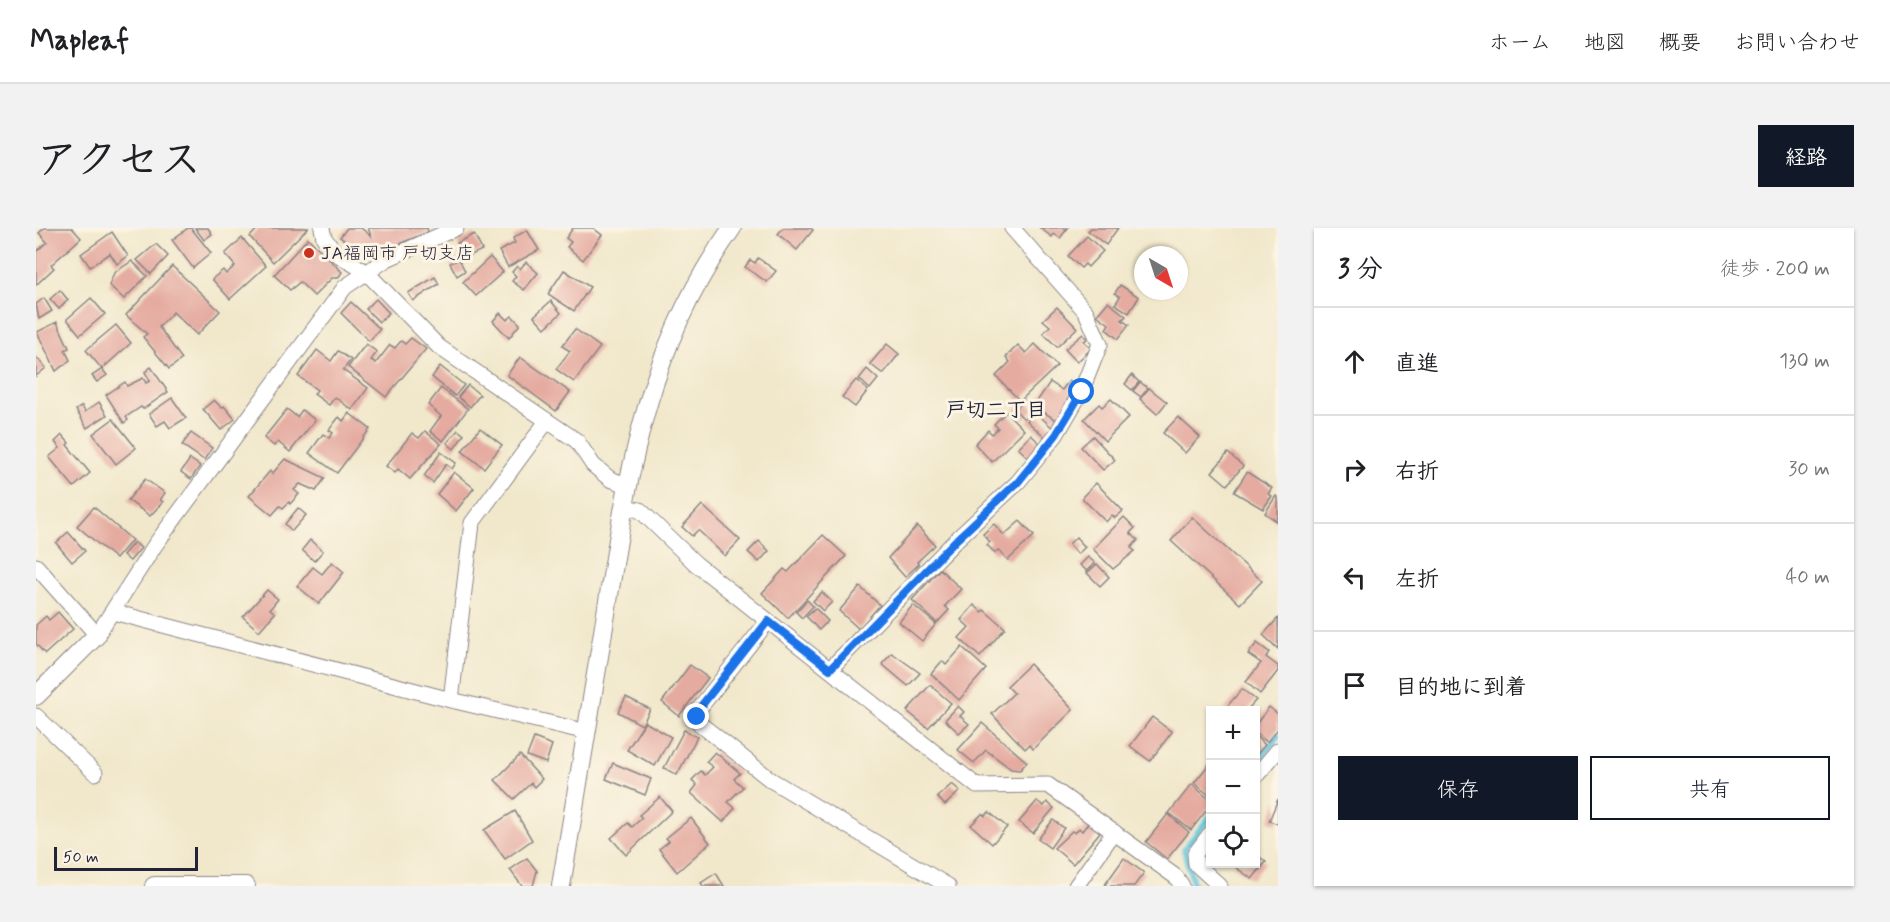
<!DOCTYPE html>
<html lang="ja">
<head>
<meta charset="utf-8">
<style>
	:root { --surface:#fff; --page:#f2f2f2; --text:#202124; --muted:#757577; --line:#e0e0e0; --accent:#111827 }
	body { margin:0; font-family:Mynerve,"Klee One",sans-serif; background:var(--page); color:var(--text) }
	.controls { position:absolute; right:18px; bottom:18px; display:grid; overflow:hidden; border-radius:0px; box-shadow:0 2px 4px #0004 }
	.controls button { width:54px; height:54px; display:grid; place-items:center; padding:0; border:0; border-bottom:2px solid var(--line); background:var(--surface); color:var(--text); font:30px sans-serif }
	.compass { position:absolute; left:1098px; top:18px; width:54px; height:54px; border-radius:50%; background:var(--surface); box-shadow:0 2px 4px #0004; rotate:141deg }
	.scale { position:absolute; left:18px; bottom:15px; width:144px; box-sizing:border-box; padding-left:6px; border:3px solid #22223b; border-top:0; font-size:16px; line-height:21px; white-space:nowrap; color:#22223b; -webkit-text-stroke:4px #fcf5e5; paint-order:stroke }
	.stop { position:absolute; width:18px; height:18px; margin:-14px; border:4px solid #1a73e8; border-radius:50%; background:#fff }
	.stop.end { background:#1a73e8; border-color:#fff; box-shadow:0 2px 6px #0008 }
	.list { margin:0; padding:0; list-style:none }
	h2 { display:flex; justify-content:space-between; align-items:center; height:78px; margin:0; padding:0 24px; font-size:26px }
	h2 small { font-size:20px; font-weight:400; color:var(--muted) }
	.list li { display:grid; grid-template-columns:39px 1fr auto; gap:18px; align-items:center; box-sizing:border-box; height:108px; padding:0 24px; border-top:2px solid var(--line) }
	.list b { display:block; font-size:22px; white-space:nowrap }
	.list em { font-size:20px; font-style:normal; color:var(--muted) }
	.actions { display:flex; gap:12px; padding:18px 24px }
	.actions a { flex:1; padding:14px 0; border:2px solid var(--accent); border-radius:0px; text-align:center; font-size:21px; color:var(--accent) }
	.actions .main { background:var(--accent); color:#fff }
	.icon { flex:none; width:33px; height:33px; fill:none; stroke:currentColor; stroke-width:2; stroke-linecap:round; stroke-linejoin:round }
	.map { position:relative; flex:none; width:1242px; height:658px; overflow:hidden; border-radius:0px }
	header { display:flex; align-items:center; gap:36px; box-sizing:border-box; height:84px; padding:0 30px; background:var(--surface); border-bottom:2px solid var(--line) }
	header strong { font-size:28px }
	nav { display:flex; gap:33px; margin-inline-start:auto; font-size:21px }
	.intro { display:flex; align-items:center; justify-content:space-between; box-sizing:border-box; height:144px; padding:0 36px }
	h1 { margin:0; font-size:42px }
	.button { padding:15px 27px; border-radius:0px; background:var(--accent); color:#fff; font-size:21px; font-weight:700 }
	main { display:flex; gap:36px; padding:0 36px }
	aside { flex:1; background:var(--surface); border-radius:0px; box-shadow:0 2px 4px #0004 }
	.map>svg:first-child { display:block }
</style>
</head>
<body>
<header>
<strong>Mapleaf</strong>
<nav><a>ホーム</a><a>地図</a><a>概要</a><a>お問い合わせ</a></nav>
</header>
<div class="intro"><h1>アクセス</h1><a class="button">経路</a></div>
<main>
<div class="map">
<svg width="1242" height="658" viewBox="0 0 1242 658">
	<rect width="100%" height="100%" fill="#fcf5e5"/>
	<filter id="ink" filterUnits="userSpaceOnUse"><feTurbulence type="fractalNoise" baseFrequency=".0167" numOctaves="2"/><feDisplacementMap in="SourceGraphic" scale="12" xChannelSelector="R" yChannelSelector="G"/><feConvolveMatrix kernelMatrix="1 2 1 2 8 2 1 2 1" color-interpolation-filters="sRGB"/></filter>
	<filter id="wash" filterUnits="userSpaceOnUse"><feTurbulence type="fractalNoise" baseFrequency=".008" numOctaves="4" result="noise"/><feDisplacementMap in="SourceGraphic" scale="24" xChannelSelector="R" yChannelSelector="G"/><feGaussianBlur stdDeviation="1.35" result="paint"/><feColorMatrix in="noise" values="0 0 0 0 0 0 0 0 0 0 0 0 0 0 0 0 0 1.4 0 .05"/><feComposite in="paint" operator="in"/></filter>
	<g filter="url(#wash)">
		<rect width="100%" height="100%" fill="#f1e8cc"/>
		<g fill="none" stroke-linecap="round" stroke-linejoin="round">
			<!-- stream -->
			<g stroke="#61c6df" stroke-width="6">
				<path d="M1220,535L1242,508"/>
				<path d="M1160,658L1157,655L1148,621L1174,589"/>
			</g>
		</g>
		<g id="blocks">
			<!-- building -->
			<g fill="#e5aaa0">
				<path d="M8,0H36L45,10L15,37L18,40L0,57V24L11,14L3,5Z"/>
				<path d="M152,0H155L175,25L157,40L136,12Z"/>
				<path d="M159,0H172L176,6L168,12Z"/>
				<path d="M222,0H272L237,34L214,9Z"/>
				<path d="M311,0H325L335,8L332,0H391L392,4L331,29L304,9Z"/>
				<path d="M537,0H557L566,7L547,32L531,19L535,14L530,10Z"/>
				<path d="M747,0H774L777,2L761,22L742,6Z"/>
				<path d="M1004,0H1032L1024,10L1018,6L1016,9Z"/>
				<path d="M1055,0H1082L1070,17L1052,3Z"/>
				<path d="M491,2L503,22L472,39L463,23L479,15L477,10Z"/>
				<path d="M76,4L92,28L81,36L74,25L54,39L45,26Z"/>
				<path d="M438,6L446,22L429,30L421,15Z"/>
				<path d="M1051,8L1067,23L1052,39L1049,36L1045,40L1032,28Z"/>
				<path d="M206,10L230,38L194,71L176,51L187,42L190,46L199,38L189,26Z"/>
				<path d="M272,10L306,44L302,50H296L278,68L264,54L254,62L238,47Z"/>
				<path d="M120,16L132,28L115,46L101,32Z"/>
				<path d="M454,29L467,44L440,68L427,54Z"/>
				<path d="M722,30L740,43L731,54L709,39L714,32L719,35Z"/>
				<path d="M423,31L429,43L421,48L414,35Z"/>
				<path d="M96,33L111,48L88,71L73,57L78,45Z"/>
				<path d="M490,34L502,45L488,62L476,53L480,48L476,44L481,38L484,41Z"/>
				<path d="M136,38L184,83L161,107L137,84L123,99L146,131L133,141L107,109L111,106L90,87Z"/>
				<path d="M528,42L554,59L538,83L512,66Z"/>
				<path d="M399,49L403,56L377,73L372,65Z"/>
				<path d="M1084,57L1103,69L1093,85L1079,76L1084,69L1079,65Z"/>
				<path d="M24,62L32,72L23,81L14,71Z"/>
				<path d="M8,70L16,83L3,91L0,76Z"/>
				<path d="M55,70L69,86L44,107L31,91Z"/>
				<path d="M340,71L353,85L343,94L330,81Z"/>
				<path d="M515,73L525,85L509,100L498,88Z"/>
				<path d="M315,74L344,101L333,113L305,85Z"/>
				<path d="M1072,74L1090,88L1086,92L1093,97L1082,111L1070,101L1073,96L1061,87Z"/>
				<path d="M1021,79L1041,100L1021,119L1007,105L1014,98L1007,92Z"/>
				<path d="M464,85L471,92L476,88L484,96L473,110L457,93Z"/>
				<path d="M21,94L33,120L29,122L34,132L20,143L1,104Z"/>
				<path d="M80,97L95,115L66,141L71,147L61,154L56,148L66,141L50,122Z"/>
				<path d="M539,101L564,119L538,154L520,141L534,123L526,118Z"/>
				<path d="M1047,106L1051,111L1048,113L1055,121L1041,134L1029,121Z"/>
				<path d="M375,110L390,121L350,169L312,139L330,116L341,124L335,132L340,135L354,117L359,120L365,113L369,116Z"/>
				<path d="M851,116L863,126L847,146L834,136Z"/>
				<path d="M999,116L1021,138L984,173L960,148L974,134L970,129L982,117L990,125Z"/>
				<path d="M281,122L295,133L302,123L315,132L307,142L332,160L316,182L299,169L293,177L278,166L281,162L262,148Z"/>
				<path d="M0,129L10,140L0,148Z"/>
				<path d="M484,129L534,164L520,183L471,147Z"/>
				<path d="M404,138L428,157L419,168L396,149Z"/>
				<path d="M115,139L132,164L107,181L105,179L90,189L92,192L88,195L70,167L89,154L91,158L107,150L110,155L114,153L109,144Z"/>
				<path d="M831,141L842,151L834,161L823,151Z"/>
				<path d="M1096,147L1103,154L1096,162L1089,156Z"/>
				<path d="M820,152L832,162L819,179L806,169Z"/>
				<path d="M1033,153L1045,161L1023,194L998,178L1014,154L1026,162Z"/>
				<path d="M1104,154L1112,160L1105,169L1097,163Z"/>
				<path d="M432,157L444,167L434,179L422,169Z"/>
				<path d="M405,160L432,181L407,213L394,203L405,188L392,177Z"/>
				<path d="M1113,160L1131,174L1121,186L1104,171Z"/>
				<path d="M136,170L150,190L134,200L129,193L121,198L113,186Z"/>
				<path d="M1075,171L1093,189L1069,213L1048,191L1063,176L1066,179Z"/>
				<path d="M178,172L186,180L188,178L199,191L185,202L167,181Z"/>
				<path d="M988,172L998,181L988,191L979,182Z"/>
				<path d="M63,174L71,187L51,200L40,182L46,178L49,184Z"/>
				<path d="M251,181L261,189L266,182L279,192L254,224L242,214L238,218L228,210Z"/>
				<path d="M970,184L988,202L956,234L939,216L952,202L956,206L962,200L958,196Z"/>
				<path d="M999,184L1018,201L1010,210L991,193Z"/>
				<path d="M313,185L334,201L301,245L273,225L287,206L293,210L297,205L293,202L303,189L307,193Z"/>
				<path d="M1142,189L1164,209L1149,225L1127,205Z"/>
				<path d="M77,191L100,220L80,236L57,206Z"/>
				<path d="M444,200L466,217L448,240L426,223Z"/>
				<path d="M422,202L428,207L418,221L411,215Z"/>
				<path d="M389,203L405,216L374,251L362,241L359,245L350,238L376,205L383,210Z"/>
				<path d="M155,205L176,220L168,232L146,217Z"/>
				<path d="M26,207L33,215L31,217L54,245L38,259L13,229L24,220L19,214Z"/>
				<path d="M995,207L1008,219L995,232L982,220Z"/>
				<path d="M1057,208L1079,232L1067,242L1045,219Z"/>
				<path d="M405,224L420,235L416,241L410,236L397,255L388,248Z"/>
				<path d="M1192,225L1207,238L1191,257L1176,244Z"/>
				<path d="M154,231L164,238L155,251L145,244Z"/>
				<path d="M249,231L289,250L280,263L264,256L258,262L263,266L254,276L253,274L247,280L244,278L236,287L213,268L234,243L236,246Z"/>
				<path d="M418,244L438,260L420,283L401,266Z"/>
				<path d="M1211,244L1236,260L1232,266L1236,268L1227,281L1198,264Z"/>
				<path d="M109,251L129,265L124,272L127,274L114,288L92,272Z"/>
				<path d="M1060,255L1087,283L1079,290L1076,287L1070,294L1047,271V268Z"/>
				<path d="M1240,268L1242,269V294L1229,285Z"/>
				<path d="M666,277L704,312L689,328L662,302L656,308L646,299Z"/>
				<path d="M58,279L96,312L80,331L41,298Z"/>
				<path d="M262,280L270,287L256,303L249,296Z"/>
				<path d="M1088,289L1099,300L1094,305L1102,312L1095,320L1099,323L1077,341L1057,321Z"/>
				<path d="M1156,289L1226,353L1204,376L1135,313Z"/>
				<path d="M984,293L998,308L972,332L962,322L959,325L951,317L954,314L947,306L958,296L968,307Z"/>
				<path d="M881,298L899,317L881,334L883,336L869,349L852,330Z"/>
				<path d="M32,304L49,323L36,334L20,315Z"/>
				<path d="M787,307L810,328L752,390L726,365L748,341L752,344Z"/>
				<path d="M1040,309L1049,319L1042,326L1033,316Z"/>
				<path d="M274,312L287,323L278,333L266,322Z"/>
				<path d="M723,313L733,323L723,334L712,324Z"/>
				<path d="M98,314L105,320L94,333L87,327Z"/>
				<path d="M1052,329L1059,335L1051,343L1044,337Z"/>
				<path d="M296,334L308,344L283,376L261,358L277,339L286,346Z"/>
				<path d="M1061,336L1073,349L1064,358L1051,345Z"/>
				<path d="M904,341L925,361L909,378L913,382L901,395L876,372Z"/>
				<path d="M824,359L844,377L823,401L803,383Z"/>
				<path d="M231,362L242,371L234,381L239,385L223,403L207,389Z"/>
				<path d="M786,364L796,374L787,383L777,373Z"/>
				<path d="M771,372L777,378L766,390L760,384Z"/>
				<path d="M877,377L900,396L886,413L863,394Z"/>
				<path d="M938,377L946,384L948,382L969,400L944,429L923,410L933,399L925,392Z"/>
				<path d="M779,380L792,393L783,402L770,388Z"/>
				<path d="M22,384L37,401L9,426L0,416V397L10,388L13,392Z"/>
				<path d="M1242,390V421L1227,407Z"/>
				<path d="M1221,415L1233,424L1230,429L1242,438V443L1224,466L1210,454L1225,435L1212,426Z"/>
				<path d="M926,419L950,441L923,472L895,446L906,433L910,437Z"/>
				<path d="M856,425L884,445L872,458L846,436Z"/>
				<path d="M994,436L1037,482L997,521L993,517L989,521L956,486L978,465L971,458Z"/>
				<path d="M654,437L672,450L643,488L626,474Z"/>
				<path d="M894,457L915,475L892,500L871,483Z"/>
				<path d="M1206,461L1220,472L1211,482H1188Z"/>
				<path d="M590,469L614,481L606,497L582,484Z"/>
				<path d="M922,478L928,484L924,488L933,496L923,505L909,492Z"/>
				<path d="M1233,479L1242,486V501L1231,514L1220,505V496Z"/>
				<path d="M1116,489L1136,504L1114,533L1094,518Z"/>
				<path d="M609,494L635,509L619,538L591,522Z"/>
				<path d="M946,495L991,534L984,542L975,541L950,522L938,535L922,522Z"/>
				<path d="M648,502L661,509L641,547L628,540Z"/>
				<path d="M1220,508L1229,517L1222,525L1220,524Z"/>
				<path d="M498,510L516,517L510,535L491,528Z"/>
				<path d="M679,524L704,545L698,551L707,559L692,574L699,580L687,594L655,565L661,557L656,552L665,543L669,547L677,539L670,534Z"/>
				<path d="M484,527L506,551L498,559L495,555L478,571L459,552Z"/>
				<path d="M577,535L615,551L609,567L570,551Z"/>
				<path d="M1174,535V568L1158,555Z"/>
				<path d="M916,556L924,563L909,577L901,569Z"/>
				<path d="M1156,556L1174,572V578L1155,602L1133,585Z"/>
				<path d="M624,569L636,583L590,627L575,610L592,595L596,599L606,590L603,587Z"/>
				<path d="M1242,571V596L1233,593Z"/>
				<path d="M1001,573L1008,578L1011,574L1018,580L997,605L983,594Z"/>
				<path d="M479,583L496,612L469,631L448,602Z"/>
				<path d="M953,584L971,599L956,616L935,597L946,586L949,588Z"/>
				<path d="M1132,586L1153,604L1131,631L1110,614Z"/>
				<path d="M655,590L674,615L641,644L623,621L633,613L630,610Z"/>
				<path d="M1017,592L1028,600L1014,620L1002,611Z"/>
				<path d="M1053,594L1065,603L1037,636L1018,620L1036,603L1039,605L1043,600L1046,603Z"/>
				<path d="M1220,626L1230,634L1216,651L1195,636H1220Z"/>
				<path d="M491,630L501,643L497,658H486L474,642Z"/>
				<path d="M1088,630L1108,645L1098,658H1068Z"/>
				<path d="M680,645L688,658H667L665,655Z"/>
			</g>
		</g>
	</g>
	<g filter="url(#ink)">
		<use href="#blocks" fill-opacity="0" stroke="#8a8584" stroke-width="1.5"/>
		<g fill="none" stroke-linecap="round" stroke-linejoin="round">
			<!-- minor casing -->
			<g stroke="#8a8584" stroke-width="17">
				<g id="minor">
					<path d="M286,0L288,10L301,26L330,44L403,119L541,213L557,237L574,251L591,257"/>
					<path d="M587,279L604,282L660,336L941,558L1012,557L1140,649L1146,658"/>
					<path d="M0,338L61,407L119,317L309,59L351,31L420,0"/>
					<path d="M77,384L415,472L551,504"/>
					<path d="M732,393L662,482L661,489L664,496L735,552L912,658"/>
					<path d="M794,441L921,311L982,254L1020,207L1045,164L1064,116L1050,84L976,0"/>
					<path d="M415,472L436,295L511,193"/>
					<path d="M0,488L59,545"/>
					<path d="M1220,548L1242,522"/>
					<path d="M1174,606L1159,626L1160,636L1184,658"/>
					<path d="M1040,658L1078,604"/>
				</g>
			</g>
			<!-- tertiary casing -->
			<g stroke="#8a8584" stroke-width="20">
				<g id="tertiary">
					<path d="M0,468L61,407"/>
					<path d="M118,658H210"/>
					<path d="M525,658C539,571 554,485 568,398C592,250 607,126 696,0"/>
				</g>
			</g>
			<!-- minor -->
			<use href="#minor" stroke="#fff" stroke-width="15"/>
			<!-- tertiary -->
			<use href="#tertiary" stroke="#fff" stroke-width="18"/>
		</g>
	</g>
	<g fill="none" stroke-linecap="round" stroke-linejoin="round" filter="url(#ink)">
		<!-- route -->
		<path stroke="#1a73e8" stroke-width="8" d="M661,489L662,482L732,393L794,441L921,311L982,254L1020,207L1046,164"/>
	</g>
	<!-- markers -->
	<circle fill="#c8321e" stroke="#fcf5e5" stroke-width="2" cx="273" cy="25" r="6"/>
	<g text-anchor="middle" stroke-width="6" stroke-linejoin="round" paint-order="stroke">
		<!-- poi labels -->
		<g font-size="18" fill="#22223b" stroke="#fcf5e5" text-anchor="start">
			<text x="285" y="31">JA福岡市 戸切支店</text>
		</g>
		<!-- neighbourhood labels -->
		<g font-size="20" font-weight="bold" fill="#22223b" stroke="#fcf5e5">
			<text x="960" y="188">戸切二丁目</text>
		</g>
	</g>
</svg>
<div class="controls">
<button>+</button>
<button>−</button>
<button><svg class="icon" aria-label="locate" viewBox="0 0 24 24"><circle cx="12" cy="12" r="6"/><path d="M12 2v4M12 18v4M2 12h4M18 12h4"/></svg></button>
</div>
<svg class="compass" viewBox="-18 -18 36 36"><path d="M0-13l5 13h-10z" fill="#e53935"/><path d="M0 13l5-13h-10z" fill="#757577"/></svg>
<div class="scale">50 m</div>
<div class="stop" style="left:1046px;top:164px"></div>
<div class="stop end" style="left:661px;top:489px"></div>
</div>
<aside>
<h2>3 分<small>徒歩 · 200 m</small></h2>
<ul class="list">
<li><svg class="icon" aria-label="ahead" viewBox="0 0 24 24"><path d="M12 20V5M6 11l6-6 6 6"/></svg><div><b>直進</b></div><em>130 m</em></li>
<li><svg class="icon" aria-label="right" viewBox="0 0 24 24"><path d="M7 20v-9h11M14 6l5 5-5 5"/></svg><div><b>右折</b></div><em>30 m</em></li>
<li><svg class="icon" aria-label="left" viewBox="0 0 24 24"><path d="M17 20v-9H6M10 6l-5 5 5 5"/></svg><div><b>左折</b></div><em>40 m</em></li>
<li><svg class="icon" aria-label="arrive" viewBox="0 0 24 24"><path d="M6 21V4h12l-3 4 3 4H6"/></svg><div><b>目的地に到着</b></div></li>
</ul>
<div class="actions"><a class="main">保存</a><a>共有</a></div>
</aside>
</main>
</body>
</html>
